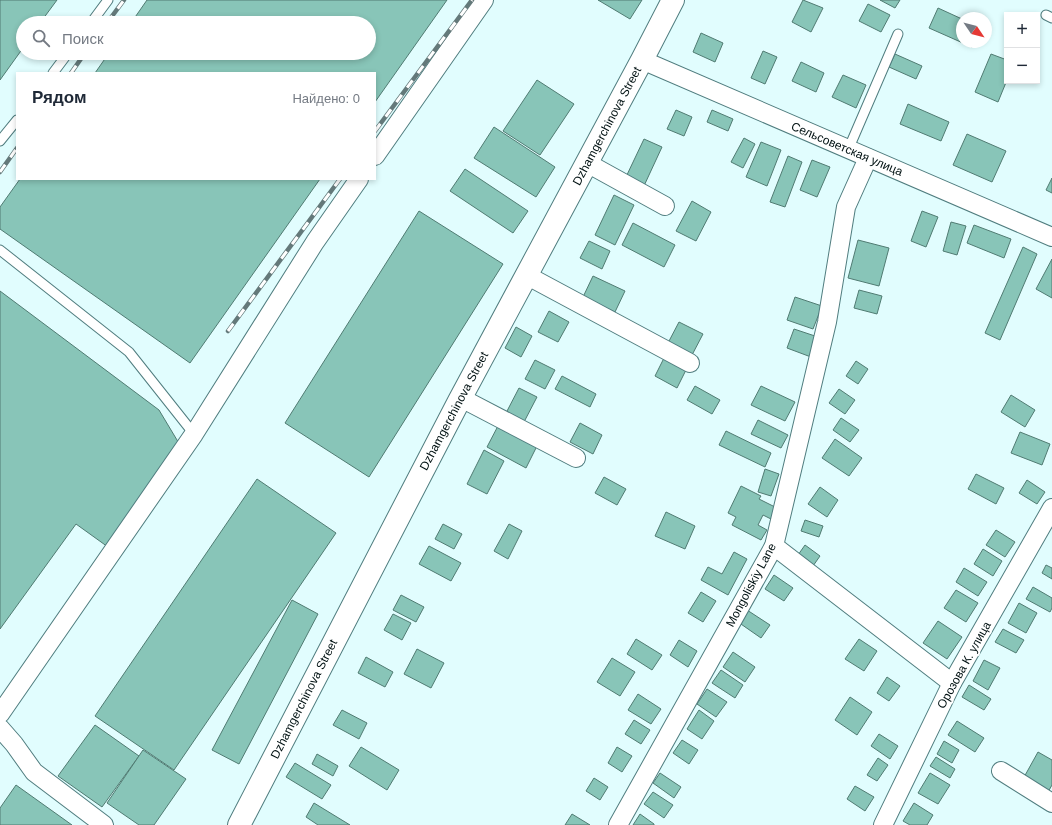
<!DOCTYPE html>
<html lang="ru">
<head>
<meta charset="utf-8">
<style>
	:root { --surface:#fff; --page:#f6f6f7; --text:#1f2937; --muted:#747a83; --line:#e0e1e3 }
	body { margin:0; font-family:Helvetica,sans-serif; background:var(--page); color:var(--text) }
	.controls { position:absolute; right:12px; top:12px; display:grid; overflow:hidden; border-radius:0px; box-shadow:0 2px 6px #0003 }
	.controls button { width:36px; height:36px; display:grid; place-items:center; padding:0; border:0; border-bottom:1px solid var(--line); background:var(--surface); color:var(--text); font:20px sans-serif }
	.compass { position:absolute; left:956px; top:12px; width:36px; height:36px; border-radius:50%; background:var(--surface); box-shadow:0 2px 6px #0003; rotate:125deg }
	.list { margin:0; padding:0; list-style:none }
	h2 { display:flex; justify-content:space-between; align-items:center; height:52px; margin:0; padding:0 16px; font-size:17px }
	h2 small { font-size:13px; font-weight:400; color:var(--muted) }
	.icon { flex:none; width:22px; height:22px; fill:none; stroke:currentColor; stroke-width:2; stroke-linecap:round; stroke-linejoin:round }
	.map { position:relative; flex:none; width:1052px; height:825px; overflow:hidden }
	.search { position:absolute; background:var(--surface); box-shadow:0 2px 6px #0003; left:16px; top:16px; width:360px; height:44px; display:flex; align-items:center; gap:10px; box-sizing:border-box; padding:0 14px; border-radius:22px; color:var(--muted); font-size:15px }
	.panel { position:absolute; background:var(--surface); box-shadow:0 2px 6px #0003; left:16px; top:72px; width:360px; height:108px; border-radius:0px }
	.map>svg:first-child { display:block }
</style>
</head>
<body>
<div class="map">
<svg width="1052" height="825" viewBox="0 0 1052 825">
	<rect width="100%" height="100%" fill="#e1fdfe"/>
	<!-- building -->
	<g fill="#88c5b8" stroke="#507b72">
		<path d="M0,0H57L40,23H23V48L0,80Z"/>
		<path d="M147,0H447L375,102V73H95L109,53H369V23H131Z"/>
		<path d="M598,0H642L630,19Z"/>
		<path d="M803,0L823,8L811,32L792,22Z"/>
		<path d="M880,0H900L895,8Z"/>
		<path d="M868,4L890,15L881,32L859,21Z"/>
		<path d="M938,8L962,19V42H975L972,47L929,28Z"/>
		<path d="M701,33L723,43L715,62L693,52Z"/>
		<path d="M763,51L777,57L765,84L751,78Z"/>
		<path d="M895,54L922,66L916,79L889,67Z"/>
		<path d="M991,54L1007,60V80L998,102L975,92Z"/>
		<path d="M801,62L824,73L816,92L792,81Z"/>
		<path d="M843,75L866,85L856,108L832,97Z"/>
		<path d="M537,80L574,104L540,155L503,131Z"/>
		<path d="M908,104L949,122L941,141L900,124Z"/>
		<path d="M676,110L692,117L684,136L667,129Z"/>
		<path d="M712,110L733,119L728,131L707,122Z"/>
		<path d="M494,127L555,167L536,197L474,158Z"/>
		<path d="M967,134L1006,151L992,182L953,165Z"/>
		<path d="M744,138L755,144L743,168L731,162Z"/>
		<path d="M644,139L662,147L643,188L625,179Z"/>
		<path d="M761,142L781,150L767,186L746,177Z"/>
		<path d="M788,156L802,162L785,207L770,202Z"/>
		<path d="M812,160L830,167L817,197L800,190Z"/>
		<path d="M465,169L528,211L513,233L450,191Z"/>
		<path d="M1052,178V193L1046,190Z"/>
		<path d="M20,179H320L190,363L0,229V207Z"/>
		<path d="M614,195L634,205L615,245L595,235Z"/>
		<path d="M692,201L711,212L696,241L676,231Z"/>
		<path d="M419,211L503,264L369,477L285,423Z"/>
		<path d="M922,211L938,217L926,247L911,241Z"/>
		<path d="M951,222L966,226L957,255L943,251Z"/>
		<path d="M633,223L675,245L664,267L622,245Z"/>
		<path d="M974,225L1011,239L1004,258L967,243Z"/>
		<path d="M858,240L889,248L879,286L848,278Z"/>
		<path d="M589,241L610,251L602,269L580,258Z"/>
		<path d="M1023,247L1037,254L1000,340L985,333Z"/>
		<path d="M1052,259V298L1036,289Z"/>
		<path d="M593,276L625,291L615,312L583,297Z"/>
		<path d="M859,290L882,296L877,314L854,308Z"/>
		<path d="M0,291L159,410L180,445L108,547L76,524L0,629Z"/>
		<path d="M795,297L822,306L813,329L787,320Z"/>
		<path d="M549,311L569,322L558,342L538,332Z"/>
		<path d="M679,322L703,334L692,355L668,343Z"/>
		<path d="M516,327L532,336L521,357L505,348Z"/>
		<path d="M794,329L818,337L811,357L787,348Z"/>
		<path d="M665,356L687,368L677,388L655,376Z"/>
		<path d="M535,360L555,370L545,389L525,379Z"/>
		<path d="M856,361L868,369L858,384L846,376Z"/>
		<path d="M562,376L596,394L590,407L555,389Z"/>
		<path d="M695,386L720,400L712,414L687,400Z"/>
		<path d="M761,386L795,402L785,421L751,405Z"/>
		<path d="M519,388L537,397L524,422L506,413Z"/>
		<path d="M839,389L855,400L845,414L829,403Z"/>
		<path d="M1011,395L1035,410L1025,427L1001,412Z"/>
		<path d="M841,418L859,430L850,442L833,430Z"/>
		<path d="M758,420L788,435L781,448L751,434Z"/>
		<path d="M580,423L602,435L593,454L570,442Z"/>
		<path d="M499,424L538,444L526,468L487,447Z"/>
		<path d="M726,431L771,453L765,467L719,445Z"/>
		<path d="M1020,432L1050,444L1042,465L1011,453Z"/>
		<path d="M835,439L862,458L849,476L822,458Z"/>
		<path d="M484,450L504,461L487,494L467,484Z"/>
		<path d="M765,469L779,474L771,496L758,492Z"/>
		<path d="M976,474L1004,488L996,504L968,489Z"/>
		<path d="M604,477L626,489L617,505L595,493Z"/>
		<path d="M257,479L336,533L174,770L95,716Z"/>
		<path d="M1027,480L1045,492L1037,504L1019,493Z"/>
		<path d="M741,486L761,496L759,499L779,509L773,520L763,515L758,525L767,530L761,540L732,525L736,517L728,513Z"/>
		<path d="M820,487L838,500L827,517L808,504Z"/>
		<path d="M666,512L695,526L685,549L655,536Z"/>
		<path d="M805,520L823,526L819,537L801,531Z"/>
		<path d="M443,524L462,534L454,549L435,539Z"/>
		<path d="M509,524L522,531L508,559L494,551Z"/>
		<path d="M996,530L1015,542L1005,557L986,545Z"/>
		<path d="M805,545L820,556L813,566L798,555Z"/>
		<path d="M429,546L461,563L451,581L419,564Z"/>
		<path d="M983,549L1002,561L993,576L974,564Z"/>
		<path d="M734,552L747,559L728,595L701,580L708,567L722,574Z"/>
		<path d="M1046,565L1052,568V579L1042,573Z"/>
		<path d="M964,568L987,582L978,596L956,582Z"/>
		<path d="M774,575L793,588L784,601L765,589Z"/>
		<path d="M1033,587L1052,598V608L1050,612L1026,599Z"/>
		<path d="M956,590L978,603L966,622L944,608Z"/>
		<path d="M701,592L716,601L703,622L688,613Z"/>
		<path d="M401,595L424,607L416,622L393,610Z"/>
		<path d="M292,600L318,614L239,764L212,750Z"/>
		<path d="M1019,603L1037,613L1026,633L1008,623Z"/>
		<path d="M747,610L770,625L761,638L738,622Z"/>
		<path d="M393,614L411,623L402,640L384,630Z"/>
		<path d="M938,621L962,637L947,659L923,643Z"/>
		<path d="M1003,629L1024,640L1016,653L995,642Z"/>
		<path d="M636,639L662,655L652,670L627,654Z"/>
		<path d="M859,639L877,651L864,671L845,659Z"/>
		<path d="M679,640L697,651L688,667L670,655Z"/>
		<path d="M417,649L444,663L431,688L404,674Z"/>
		<path d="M733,652L755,667L745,682L723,667Z"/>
		<path d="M366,657L393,672L385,687L358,673Z"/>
		<path d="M612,658L635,672L620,696L597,682Z"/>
		<path d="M984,660L1000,668L988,690L973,681Z"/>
		<path d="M721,670L743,685L735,698L712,683Z"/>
		<path d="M887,677L900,686L889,701L877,693Z"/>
		<path d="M969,685L991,699L984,710L962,697Z"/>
		<path d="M707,689L727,702L716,717L697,704Z"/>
		<path d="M638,694L661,709L651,724L628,710Z"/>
		<path d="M850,697L872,712L857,735L835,720Z"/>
		<path d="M342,710L367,723L359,739L333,725Z"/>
		<path d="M699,710L714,721L702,739L687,729Z"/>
		<path d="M634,720L650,730L641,744L625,734Z"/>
		<path d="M957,721L984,738L975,752L948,735Z"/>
		<path d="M95,725L139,756L102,807L58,776Z"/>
		<path d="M879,734L898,746L890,759L871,746Z"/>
		<path d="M682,740L698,750L689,764L673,753Z"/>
		<path d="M944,741L959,750L952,763L937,754Z"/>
		<path d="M361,747L399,770L387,790L349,766Z"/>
		<path d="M617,747L632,756L622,772L608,763Z"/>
		<path d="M143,750L186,779L154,825H139L107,803Z"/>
		<path d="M1038,752L1052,760V785L1048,792L1023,779Z"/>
		<path d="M317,754L338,766L333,776L312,764Z"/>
		<path d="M936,757L955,769L950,778L930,766Z"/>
		<path d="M878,758L888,765L877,781L867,775Z"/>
		<path d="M295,763L331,785L322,799L286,777Z"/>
		<path d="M660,773L681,787L674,798L653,783Z"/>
		<path d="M930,773L950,785L938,804L918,793Z"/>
		<path d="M594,778L608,787L600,800L586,791Z"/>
		<path d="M16,785L72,825H0V808Z"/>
		<path d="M855,786L874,797L865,811L847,799Z"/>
		<path d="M653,792L673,805L664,818L644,804Z"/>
		<path d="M314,803L350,825H318L306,817Z"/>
		<path d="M914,803L933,815L927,825H910L903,821Z"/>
		<path d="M572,814L590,825H565Z"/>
		<path d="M640,814L654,824V825H633Z"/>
	</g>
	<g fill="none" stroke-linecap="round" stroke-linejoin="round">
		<!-- service casing -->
		<g stroke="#507d7f" stroke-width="11">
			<g id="service">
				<path d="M1046,15L1052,18"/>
				<path d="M91,23L108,0"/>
				<path d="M53,73L68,53"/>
				<path d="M0,141L17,120"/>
				<path d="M848,150L898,34"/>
				<path d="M0,250L129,352L194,434"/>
			</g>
		</g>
		<!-- minor casing -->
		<g stroke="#507d7f" stroke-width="20">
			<g id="minor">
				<path d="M642,60L1052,237"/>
				<path d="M375,156L484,0"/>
				<path d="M587,163L665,206"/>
				<path d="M526,275L690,363"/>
				<path d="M461,398L576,458"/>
				<path d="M774,546L952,683"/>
				<path d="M0,714L194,434L315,242L359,179"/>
				<path d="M0,728L14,744L34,772L104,825"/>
				<path d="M1001,771L1052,803"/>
				<path d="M618,825L774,546L827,322L846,207L868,158"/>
				<path d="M883,825L952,683L1052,508"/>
			</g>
		</g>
		<!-- tertiary casing -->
		<g stroke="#507d7f" stroke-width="24">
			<path id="tertiary" d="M239,825L459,401L642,60L673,0"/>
		</g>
		<!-- service -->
		<use href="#service" stroke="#fff" stroke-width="9"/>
		<!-- minor -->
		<use href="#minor" stroke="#fff" stroke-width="18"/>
		<!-- tertiary -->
		<use href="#tertiary" stroke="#fff" stroke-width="22"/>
		<!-- rail casing -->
		<g stroke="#64797a" stroke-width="4.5">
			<g id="rail">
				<path d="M107,23L124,0"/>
				<path d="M71,73L85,53"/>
				<path d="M375,131L472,0"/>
				<path d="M0,172L17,148"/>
				<path d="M228,331L340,179"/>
			</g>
		</g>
		<!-- rail -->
		<use href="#rail" stroke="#fff" stroke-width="3" stroke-dasharray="9" stroke-linecap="butt"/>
	</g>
	<g text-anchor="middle" stroke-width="4" stroke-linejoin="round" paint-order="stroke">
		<!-- street labels -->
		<g font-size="12" fill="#011112" stroke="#fff">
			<text transform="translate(607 126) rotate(-62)" y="4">Dzhamgerchinova Street</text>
			<text transform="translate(847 149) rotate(23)" y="4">Сельсоветская улица</text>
			<text transform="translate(454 411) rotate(-62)" y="4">Dzhamgerchinova Street</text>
			<text transform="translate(751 585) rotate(-62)" y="4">Mongoliskiy Lane</text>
			<text transform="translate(964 665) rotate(-61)" y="4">Орозова К. улица</text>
			<text transform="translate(304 699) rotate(-63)" y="4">Dzhamgerchinova Street</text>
		</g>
	</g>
</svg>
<div class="controls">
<button>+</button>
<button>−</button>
</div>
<svg class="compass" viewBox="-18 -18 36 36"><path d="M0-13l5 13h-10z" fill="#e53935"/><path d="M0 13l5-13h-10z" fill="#747a83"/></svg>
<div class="search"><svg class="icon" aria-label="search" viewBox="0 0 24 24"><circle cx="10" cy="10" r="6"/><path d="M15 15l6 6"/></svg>Поиск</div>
<section class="panel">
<h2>Рядом<small>Найдено: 0</small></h2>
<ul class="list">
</ul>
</section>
</div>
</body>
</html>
